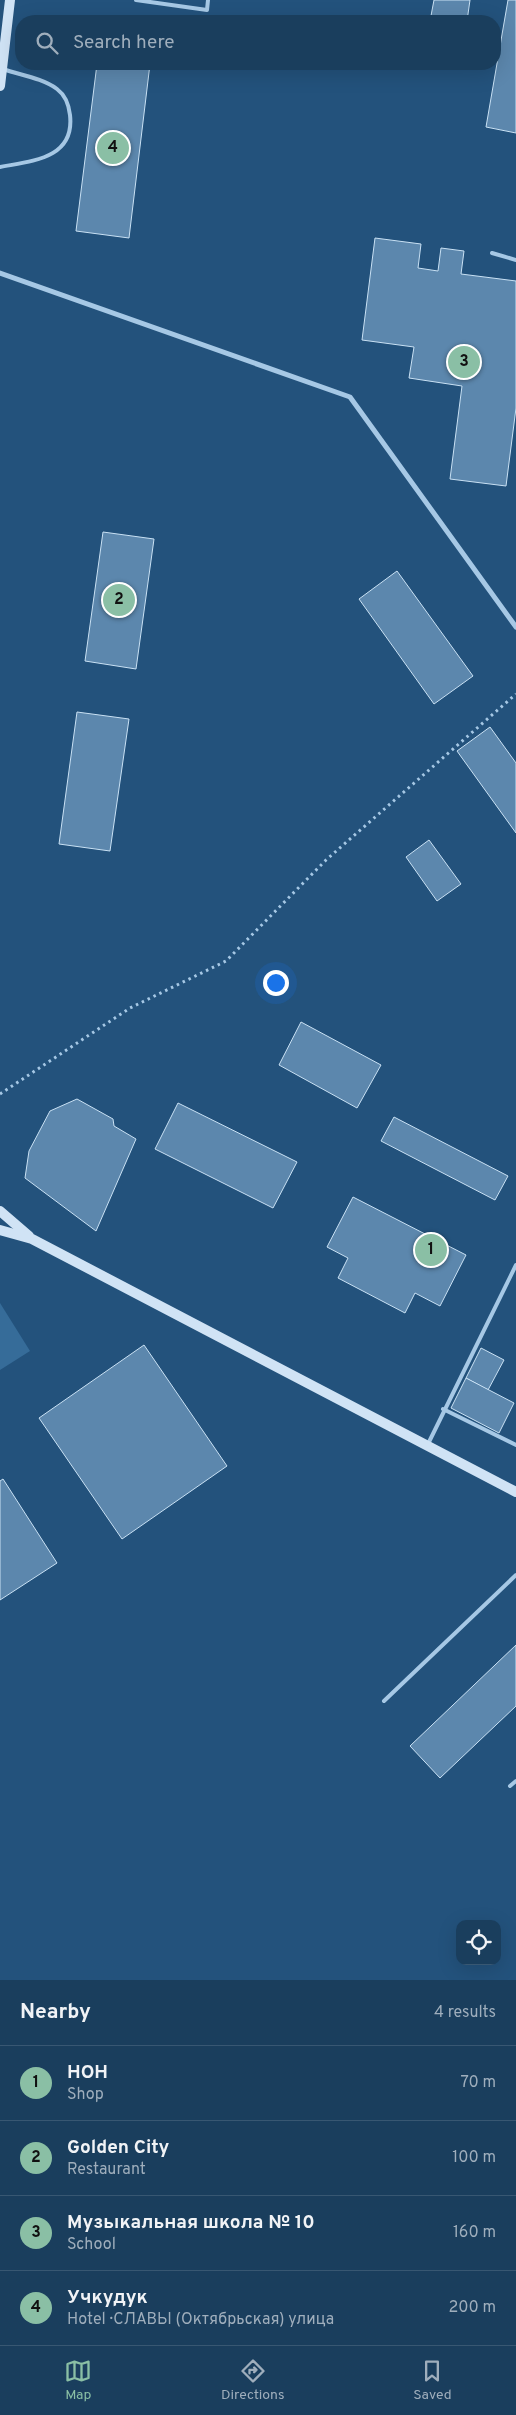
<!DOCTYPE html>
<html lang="en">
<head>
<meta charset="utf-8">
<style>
	:root { --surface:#1a3e5d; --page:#234563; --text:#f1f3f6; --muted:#9faebc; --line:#385772; --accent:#8abfa5 }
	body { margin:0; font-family:Overpass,sans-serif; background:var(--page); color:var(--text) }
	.controls { position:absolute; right:15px; bottom:15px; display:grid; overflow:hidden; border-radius:10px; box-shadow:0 5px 20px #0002 }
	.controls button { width:45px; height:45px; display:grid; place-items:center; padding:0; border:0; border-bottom:1px solid var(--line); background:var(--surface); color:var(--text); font:25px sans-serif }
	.you { position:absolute; left:275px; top:982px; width:18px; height:18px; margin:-12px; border:4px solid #fff; border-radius:50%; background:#1a73e8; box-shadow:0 0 0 8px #1a73e833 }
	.badge { display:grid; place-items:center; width:32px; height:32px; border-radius:50%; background:var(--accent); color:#111; font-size:16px; font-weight:700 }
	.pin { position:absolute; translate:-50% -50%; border:2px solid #fff; box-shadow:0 1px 5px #0006 }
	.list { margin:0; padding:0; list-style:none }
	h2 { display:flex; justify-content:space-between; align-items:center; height:65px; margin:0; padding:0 20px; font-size:21px }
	h2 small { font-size:16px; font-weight:400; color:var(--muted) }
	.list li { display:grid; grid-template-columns:32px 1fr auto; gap:15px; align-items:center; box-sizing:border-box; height:75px; padding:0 20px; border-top:1px solid var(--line) }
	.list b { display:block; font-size:19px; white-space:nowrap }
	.list p { margin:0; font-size:16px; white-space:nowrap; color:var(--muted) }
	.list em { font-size:16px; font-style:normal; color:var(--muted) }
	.icon { flex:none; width:28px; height:28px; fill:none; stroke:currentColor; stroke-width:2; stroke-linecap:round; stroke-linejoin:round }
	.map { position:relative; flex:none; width:516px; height:1980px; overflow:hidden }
	.search { position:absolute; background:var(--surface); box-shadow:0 5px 20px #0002; left:15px; right:15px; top:15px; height:55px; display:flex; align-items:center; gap:12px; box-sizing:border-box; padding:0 18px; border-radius:20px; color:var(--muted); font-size:19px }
	.sheet { height:365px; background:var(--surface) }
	nav { display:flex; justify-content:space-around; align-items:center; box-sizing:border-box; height:70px; border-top:1px solid var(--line); background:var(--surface); font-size:14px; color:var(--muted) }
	nav a { display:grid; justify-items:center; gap:2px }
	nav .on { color:var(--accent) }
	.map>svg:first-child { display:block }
</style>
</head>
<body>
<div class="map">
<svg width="516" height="1980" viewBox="0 0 516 1980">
	<rect width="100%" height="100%" fill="#23527c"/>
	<!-- green -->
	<path fill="#366c99" d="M0,1303L30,1351L0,1370Z"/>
	<!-- building -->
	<g fill="#5c87ad" stroke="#c9e1f4">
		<path d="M434,0H470L467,21H430Z"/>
		<path d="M508,0H516V133L486,127Z"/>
		<path d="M97,64H150L129,238L76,231Z"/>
		<path d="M375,238L421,244L418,268L438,271L441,248L464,251L461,274L516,281V408L506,486L450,479L462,386L409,378L414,347L362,340Z"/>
		<path d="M103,532L154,539L136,669L85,661Z"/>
		<path d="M397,571L473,676L434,704L359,599Z"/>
		<path d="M77,712L129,719L110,851L59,844Z"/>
		<path d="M490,727L516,763V833L457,751Z"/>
		<path d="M429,840L461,884L437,901L406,857Z"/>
		<path d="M301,1022L381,1065L357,1108L279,1065Z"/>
		<path d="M77,1099L113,1119L114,1126L136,1139L96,1231L25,1178L29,1151L50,1111Z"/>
		<path d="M178,1103L297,1162L273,1208L155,1149Z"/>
		<path d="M394,1117L508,1176L495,1200L381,1141Z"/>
		<path d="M353,1197L466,1255L440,1306L415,1293L405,1313L338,1278L348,1258L327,1247Z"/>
		<path d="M144,1345L227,1466L122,1539L39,1418Z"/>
		<path d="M481,1348L504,1360L488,1390L466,1378Z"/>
		<path d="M466,1378L514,1403L499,1433L451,1408Z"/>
		<path d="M3,1479L57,1563L0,1600V1481Z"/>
		<path d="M516,1645V1706L440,1778L410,1746Z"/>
	</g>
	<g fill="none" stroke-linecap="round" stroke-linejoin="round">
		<!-- path -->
		<path stroke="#a6c8e5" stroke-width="3" stroke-dasharray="2.5 4" stroke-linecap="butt" d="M0,1094L130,1008L226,961L326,860L516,694"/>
		<!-- service -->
		<g stroke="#a6c8e5" stroke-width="4">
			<path d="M136,0L207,10L208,0"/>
			<path d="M0,167C31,161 75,159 70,115C69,106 65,95 57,89C42,78 20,75 3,69"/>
			<path d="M492,253L516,260"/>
			<path d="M443,1409L516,1445"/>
			<path d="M428,1444L516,1265"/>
			<path d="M384,1701L516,1575"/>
			<path d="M510,1786L516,1781"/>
		</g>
		<!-- minor -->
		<path stroke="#a6c8e5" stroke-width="5" d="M0,273L350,397L516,627"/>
		<!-- secondary -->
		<g stroke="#d0e3f5" stroke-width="10">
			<path d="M0,86L10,0"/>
			<path d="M0,1211L29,1236"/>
			<path d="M0,1230L32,1239L516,1492"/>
		</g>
	</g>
</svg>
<div class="controls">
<button><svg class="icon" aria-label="locate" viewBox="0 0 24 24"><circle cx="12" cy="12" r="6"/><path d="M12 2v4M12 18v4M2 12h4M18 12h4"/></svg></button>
</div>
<div class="you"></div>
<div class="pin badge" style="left:431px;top:1250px">1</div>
<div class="pin badge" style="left:119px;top:600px">2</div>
<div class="pin badge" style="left:464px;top:362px">3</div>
<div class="pin badge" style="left:113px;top:148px">4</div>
<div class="search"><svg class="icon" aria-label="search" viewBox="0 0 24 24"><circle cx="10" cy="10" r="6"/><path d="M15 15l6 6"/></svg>Search here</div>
</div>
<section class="sheet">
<h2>Nearby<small>4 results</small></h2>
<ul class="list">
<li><span class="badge">1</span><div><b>НОН</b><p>Shop</p></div><em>70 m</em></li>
<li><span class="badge">2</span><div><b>Golden City</b><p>Restaurant</p></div><em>100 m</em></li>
<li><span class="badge">3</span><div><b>Музыкальная школа № 10</b><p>School</p></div><em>160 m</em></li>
<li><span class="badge">4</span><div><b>Учкудук</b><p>Hotel · СЛАВЫ (Октябрьская) улица</p></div><em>200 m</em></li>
</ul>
</section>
<nav>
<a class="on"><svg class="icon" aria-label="map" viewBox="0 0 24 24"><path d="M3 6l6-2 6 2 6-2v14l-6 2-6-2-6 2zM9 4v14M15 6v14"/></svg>Map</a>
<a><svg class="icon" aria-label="directions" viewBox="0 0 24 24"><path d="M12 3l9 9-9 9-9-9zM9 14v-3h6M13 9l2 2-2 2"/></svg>Directions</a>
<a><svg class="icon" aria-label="saved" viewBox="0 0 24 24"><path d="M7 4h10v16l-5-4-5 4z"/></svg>Saved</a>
</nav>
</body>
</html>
